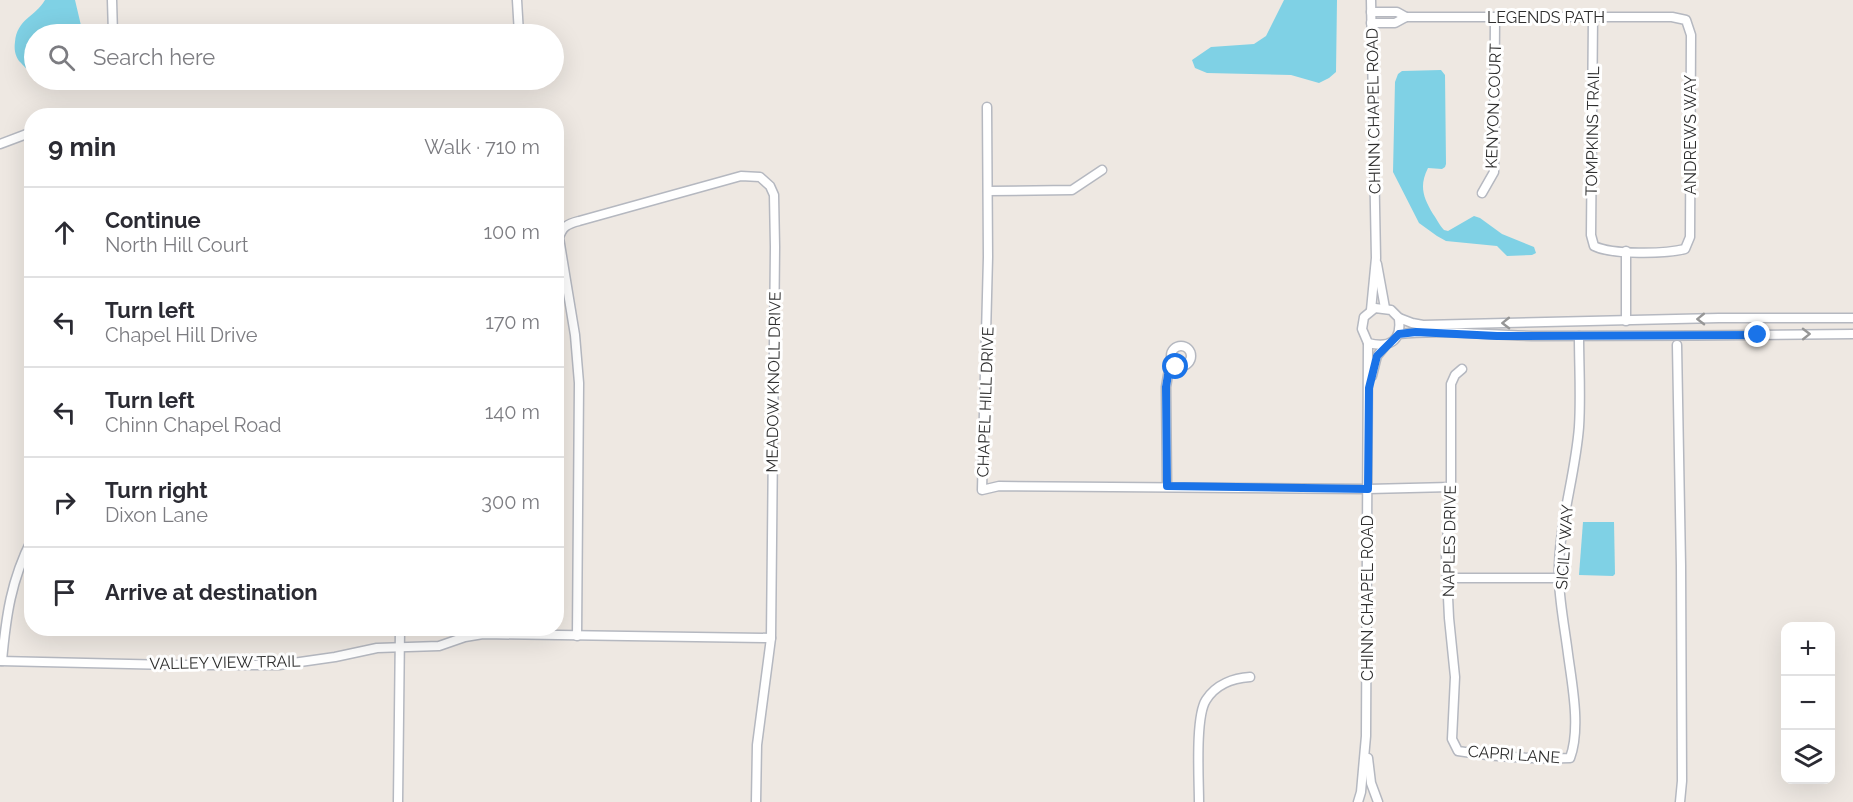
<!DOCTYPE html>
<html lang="en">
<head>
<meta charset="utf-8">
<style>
	:root { --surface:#fff; --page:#f7f7f7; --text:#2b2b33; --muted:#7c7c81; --line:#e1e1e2 }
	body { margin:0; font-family:Raleway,sans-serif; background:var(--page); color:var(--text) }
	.controls { position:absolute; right:18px; bottom:18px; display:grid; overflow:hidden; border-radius:12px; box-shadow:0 6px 24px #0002 }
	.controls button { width:54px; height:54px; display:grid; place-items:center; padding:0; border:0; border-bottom:2px solid var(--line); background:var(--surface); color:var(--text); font:30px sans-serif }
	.stop { position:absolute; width:18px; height:18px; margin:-14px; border:4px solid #1a73e8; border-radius:50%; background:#fff }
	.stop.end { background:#1a73e8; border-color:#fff; box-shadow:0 2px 6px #0008 }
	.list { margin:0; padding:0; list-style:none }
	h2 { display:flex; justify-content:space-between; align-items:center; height:78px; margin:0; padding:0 24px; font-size:26px }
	h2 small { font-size:20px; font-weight:400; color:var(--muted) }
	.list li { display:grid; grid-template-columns:39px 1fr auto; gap:18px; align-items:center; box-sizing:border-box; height:90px; padding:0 24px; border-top:2px solid var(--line) }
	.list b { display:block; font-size:22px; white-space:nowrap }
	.list p { margin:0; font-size:20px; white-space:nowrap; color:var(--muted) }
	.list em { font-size:20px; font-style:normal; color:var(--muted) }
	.icon { flex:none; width:33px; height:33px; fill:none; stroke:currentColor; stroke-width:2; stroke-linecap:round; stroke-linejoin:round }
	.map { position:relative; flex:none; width:1853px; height:802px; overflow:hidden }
	.search { position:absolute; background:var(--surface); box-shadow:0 6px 24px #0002; left:24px; top:24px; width:540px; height:66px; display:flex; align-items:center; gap:15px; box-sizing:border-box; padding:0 21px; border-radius:33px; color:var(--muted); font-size:22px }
	.panel { position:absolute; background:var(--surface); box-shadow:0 6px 24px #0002; left:24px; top:108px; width:540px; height:528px; border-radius:24px }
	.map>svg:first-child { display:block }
</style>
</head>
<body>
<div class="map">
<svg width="1853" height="802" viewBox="0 0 1853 802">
	<rect width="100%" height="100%" fill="#eee8e2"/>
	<!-- water -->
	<g fill="#7fd1e5">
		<path d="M45,0H75L83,34H34V73C28,71 24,66 19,61C15,55 14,49 15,42C17,19 35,17 45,0Z"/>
		<path d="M1284,0H1337L1336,72L1329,78L1319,83L1291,75L1207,73L1195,68L1192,60L1211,47L1254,44L1266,36Z"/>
		<path d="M1441,70L1445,75L1446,164L1445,167L1442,169L1428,168C1419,186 1423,197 1433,214C1437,219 1439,225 1444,230L1448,231L1474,216L1480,218L1502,234L1534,247L1536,253L1532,255L1507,256L1497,246L1446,241L1437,236L1419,223L1393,172L1395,82L1398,74L1402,71Z"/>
		<path d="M1583,522H1614L1615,574L1613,576L1579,575Z"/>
	</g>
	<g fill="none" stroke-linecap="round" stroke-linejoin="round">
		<!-- minor casing -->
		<g stroke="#b5b8c0" stroke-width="11">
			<g id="minor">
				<path d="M112,0L113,34"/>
				<path d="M517,0L519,34"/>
				<path d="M1371,0L1376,258L1371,310"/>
				<path d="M1371,12H1397L1406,17"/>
				<path d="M1371,23H1395L1406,17H1672L1686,20L1691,35L1690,237L1685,249C1665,254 1612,255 1594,246L1591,235L1593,16"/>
				<path d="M987,107L988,257L982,490L999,486L1368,489L1451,487"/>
				<path d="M0,144L32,132"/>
				<path d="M988,191L1072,190L1102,170"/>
				<path d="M1482,193L1494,172L1495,17"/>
				<path d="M1377,264L1385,308"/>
				<path d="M1375,308L1391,310L1399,318C1402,342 1389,348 1368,343L1362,329L1364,317Z"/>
				<path d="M1399,318L1412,323L1423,325L1719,318H1853"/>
				<path d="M1626,321V251"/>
				<path d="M1399,334C1445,329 1493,336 1539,336C1644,336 1748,335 1853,334"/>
				<path d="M1677,345L1681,566L1682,781L1680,802"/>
				<circle cx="1181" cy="356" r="10"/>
				<path d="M1462,369L1455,375L1451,384V487L1446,555L1449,618L1455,677L1452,739L1458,751C1495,757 1533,759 1570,758C1581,729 1572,684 1568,654C1565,630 1560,605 1559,581C1557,529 1575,479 1579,427C1581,397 1579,366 1579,336"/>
				<path d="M1372,376L1377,356L1385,346"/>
				<path d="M1167,486L1166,387L1168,375L1176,367"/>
				<path d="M1447,578H1559"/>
				<path d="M577,636L579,383L575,335L559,238C562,227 567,224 579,221L741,176L760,177L770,186L774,195L775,247L771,638L757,745L756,802"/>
				<path d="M0,661L172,665H279L335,657L377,648L439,646L465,637L483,634L771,638"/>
				<path d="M2,661C6,616 11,580 32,539"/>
				<path d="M1368,758L1371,783L1378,802"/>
				<path d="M398,802L400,628"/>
				<path d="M1199,802C1199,780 1195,717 1206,700C1216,684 1234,678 1250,677"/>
				<path d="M1358,802L1361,792L1366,736L1368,343"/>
			</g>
		</g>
		<!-- minor -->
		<use href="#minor" stroke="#fff" stroke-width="8"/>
	</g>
	<!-- one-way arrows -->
	<defs><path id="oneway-chevron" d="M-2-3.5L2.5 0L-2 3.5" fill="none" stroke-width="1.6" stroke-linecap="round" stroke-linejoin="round" transform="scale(1.5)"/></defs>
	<g stroke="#969696">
		<use href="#oneway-chevron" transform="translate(1701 319) rotate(179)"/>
		<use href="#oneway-chevron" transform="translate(1506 323) rotate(179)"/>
		<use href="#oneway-chevron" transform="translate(1806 334) rotate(-1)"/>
	</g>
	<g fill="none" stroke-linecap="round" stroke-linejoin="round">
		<!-- route -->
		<path stroke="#1a73e8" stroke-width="8" d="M1176,367L1168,375L1166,387L1167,486L1368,489L1369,388L1377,356L1399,334L1416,332L1497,336L1758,335"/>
	</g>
	<g text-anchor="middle" stroke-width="6" stroke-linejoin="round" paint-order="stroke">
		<!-- street labels -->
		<g font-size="16" fill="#2e2e2e" stroke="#fff">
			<text x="1546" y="23">LEGENDS PATH</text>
			<text transform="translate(1493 106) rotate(-88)" y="6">KENYON COURT</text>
			<text transform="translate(1373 111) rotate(-91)" y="6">CHINN CHAPEL ROAD</text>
			<text transform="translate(1592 131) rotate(-89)" y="6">TOMPKINS TRAIL</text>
			<text transform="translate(1690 135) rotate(-90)" y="6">ANDREWS WAY</text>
			<text transform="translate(773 382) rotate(-89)" y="6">MEADOW KNOLL DRIVE</text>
			<text transform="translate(985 402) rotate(-88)" y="6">CHAPEL HILL DRIVE</text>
			<text transform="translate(1449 541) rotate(-89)" y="6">NAPLES DRIVE</text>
			<text transform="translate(1564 547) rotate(-86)" y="6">SICILY WAY</text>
			<text transform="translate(1367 598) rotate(-90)" y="6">CHINN CHAPEL ROAD</text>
			<text transform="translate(225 662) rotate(-1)" y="6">VALLEY VIEW TRAIL</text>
			<text transform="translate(1514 754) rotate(4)" y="6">CAPRI LANE</text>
		</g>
	</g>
</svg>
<div class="controls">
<button>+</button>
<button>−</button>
<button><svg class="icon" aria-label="layers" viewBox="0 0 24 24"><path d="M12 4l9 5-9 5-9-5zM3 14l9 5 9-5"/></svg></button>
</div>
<div class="stop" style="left:1176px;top:367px"></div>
<div class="stop end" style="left:1758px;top:335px"></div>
<div class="search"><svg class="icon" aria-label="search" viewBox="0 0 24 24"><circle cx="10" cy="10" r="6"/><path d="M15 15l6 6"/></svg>Search here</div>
<section class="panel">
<h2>9 min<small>Walk · 710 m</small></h2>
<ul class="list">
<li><svg class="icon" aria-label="ahead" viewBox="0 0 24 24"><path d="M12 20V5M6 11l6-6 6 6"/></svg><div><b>Continue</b><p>North Hill Court</p></div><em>100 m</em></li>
<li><svg class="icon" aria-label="left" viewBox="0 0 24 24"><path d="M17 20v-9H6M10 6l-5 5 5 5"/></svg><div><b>Turn left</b><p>Chapel Hill Drive</p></div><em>170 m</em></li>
<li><svg class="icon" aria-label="left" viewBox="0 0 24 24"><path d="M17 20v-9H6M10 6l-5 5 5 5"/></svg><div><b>Turn left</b><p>Chinn Chapel Road</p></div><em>140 m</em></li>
<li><svg class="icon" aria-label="right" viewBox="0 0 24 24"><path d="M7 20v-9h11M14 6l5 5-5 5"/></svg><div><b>Turn right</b><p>Dixon Lane</p></div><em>300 m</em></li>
<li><svg class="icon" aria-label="arrive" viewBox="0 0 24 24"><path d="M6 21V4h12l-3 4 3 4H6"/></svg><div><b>Arrive at destination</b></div></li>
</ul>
</section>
</div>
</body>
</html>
